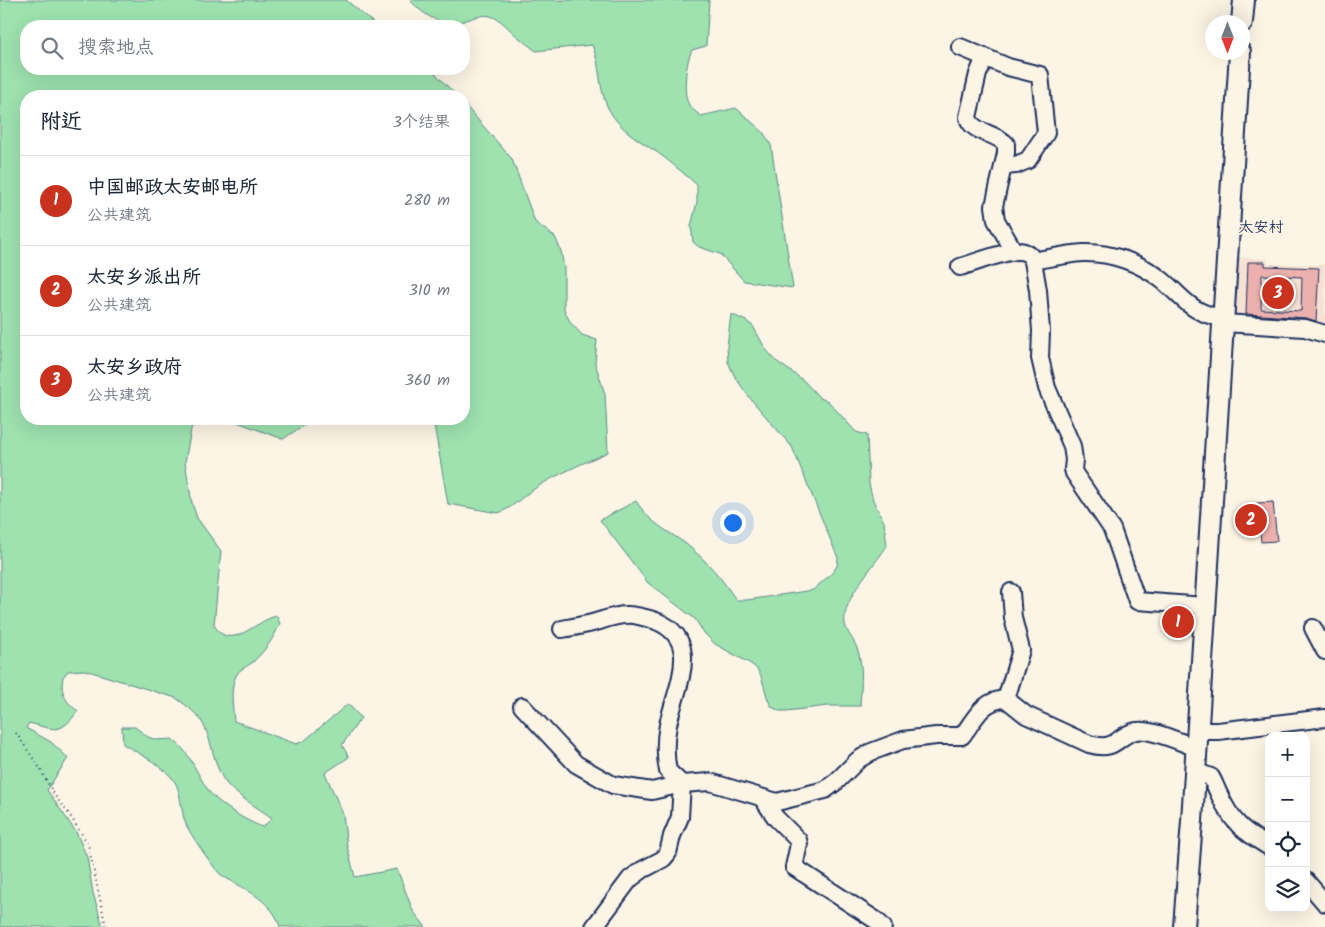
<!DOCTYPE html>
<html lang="zh">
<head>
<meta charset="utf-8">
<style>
	:root { --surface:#fff; --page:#f6f6f7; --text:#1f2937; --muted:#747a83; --line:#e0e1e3; --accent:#c8321e }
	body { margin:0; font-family:Kalam,"LXGW WenKai TC",sans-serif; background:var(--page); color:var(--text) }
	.controls { position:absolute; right:15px; bottom:15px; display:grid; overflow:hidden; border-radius:10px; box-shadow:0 5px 20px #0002 }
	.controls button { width:45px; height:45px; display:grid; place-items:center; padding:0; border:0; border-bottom:1px solid var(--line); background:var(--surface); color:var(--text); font:25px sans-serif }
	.compass { position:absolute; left:1205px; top:15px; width:45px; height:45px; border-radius:50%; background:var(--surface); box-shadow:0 5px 20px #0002; rotate:180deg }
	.you { position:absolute; left:732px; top:522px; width:18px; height:18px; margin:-12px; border:4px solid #fff; border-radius:50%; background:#1a73e8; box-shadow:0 0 0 8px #1a73e833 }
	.badge { display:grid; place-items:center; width:32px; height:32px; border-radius:50%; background:var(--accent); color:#fff; font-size:16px; font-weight:700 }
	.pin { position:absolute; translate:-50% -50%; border:2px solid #fff; box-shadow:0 1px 5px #0006 }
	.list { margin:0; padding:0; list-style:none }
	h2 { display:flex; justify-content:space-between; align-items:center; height:65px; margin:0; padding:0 20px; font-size:21px }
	h2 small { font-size:16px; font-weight:400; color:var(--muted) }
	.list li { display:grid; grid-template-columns:32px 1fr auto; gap:15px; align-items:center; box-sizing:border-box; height:90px; padding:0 20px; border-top:1px solid var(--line) }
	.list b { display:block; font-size:19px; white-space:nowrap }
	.list p { margin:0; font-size:16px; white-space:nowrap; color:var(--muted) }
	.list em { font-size:16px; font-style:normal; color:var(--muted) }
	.icon { flex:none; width:28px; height:28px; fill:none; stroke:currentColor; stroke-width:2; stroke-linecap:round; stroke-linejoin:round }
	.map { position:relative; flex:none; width:1325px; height:927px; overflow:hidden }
	.search { position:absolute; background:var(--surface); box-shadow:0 5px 20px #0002; left:20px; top:20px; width:450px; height:55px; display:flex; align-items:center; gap:12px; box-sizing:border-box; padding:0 18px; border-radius:20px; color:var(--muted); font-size:19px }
	.panel { position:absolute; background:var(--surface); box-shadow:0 5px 20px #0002; left:20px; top:90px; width:450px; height:335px; border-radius:20px }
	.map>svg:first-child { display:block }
</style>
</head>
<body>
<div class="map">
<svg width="1325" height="927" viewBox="0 0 1325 927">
	<rect width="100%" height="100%" fill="#fcf5e5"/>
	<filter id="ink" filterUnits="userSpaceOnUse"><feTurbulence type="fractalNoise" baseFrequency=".02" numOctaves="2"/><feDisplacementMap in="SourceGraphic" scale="10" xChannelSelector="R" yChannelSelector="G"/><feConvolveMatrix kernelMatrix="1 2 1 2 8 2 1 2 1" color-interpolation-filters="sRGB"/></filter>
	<g filter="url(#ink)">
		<!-- built -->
		<path fill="#f7e1d4" d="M1234,257L1267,259L1268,264L1325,265V331L1230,320Z"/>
		<!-- green -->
		<g fill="#9de2af" stroke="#5c8886">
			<path d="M0,0H346L377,26H26V69H431L457,96H26V419H193L185,462L192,503L197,518L221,551L214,625C231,654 256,619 277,616L280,624C273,639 265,651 253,662C248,666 240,669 237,674C229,687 233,707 234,721L296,744L304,741L348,704L361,718L342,745L349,757L325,773L343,814L347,846L355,877L397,869L413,911L426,927H280C275,906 253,893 235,883C230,880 223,877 219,873C211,864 189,833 185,822C181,811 181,792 175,782C165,766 139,754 123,744L122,727H135L148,737L156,740L172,739C190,751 196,773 208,790C217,803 247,822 263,827L272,818C260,809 234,794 226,783C214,767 213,746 205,728C200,715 187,706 176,698L85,670L68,671L63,677C60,692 65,702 78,711C60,735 56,730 29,723L26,728L51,742L68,758L47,790L76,832L87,857L93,893L103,927H0Z"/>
			<path d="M410,0H709L706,46L692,50C686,62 682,93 689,105C691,109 698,113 701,116L736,108L763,132L771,145L793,288L744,281L720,254L699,247L693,242L691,226L697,202V185C687,176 676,167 665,158C645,143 620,132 608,108C598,88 601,65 592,45L536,51C530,46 524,42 518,37C509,30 502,19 490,16C482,14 472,18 464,21C443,28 424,16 410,0Z"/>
			<path d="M464,104L512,159L535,222L555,237L561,251L564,267V309L567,316L571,323L582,335L597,340L595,363L605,394L608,452C582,464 557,474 534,489C521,497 512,509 498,513L448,504L433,419H464Z"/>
			<path d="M731,314L746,321L753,326L765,348L776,361L803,380L820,398L828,401L856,432L867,435L869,484L873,500L884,522L887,546C874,566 841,600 845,624C847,633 854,640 857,648C864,667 861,687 860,706H828L787,711H779L772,707L768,700L761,676L757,669L751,664L715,644L704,633L695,619L648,583L600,520L636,501C652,525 664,528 686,544C706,560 722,578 736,600H747L813,590L832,573L837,566L838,558L792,447L749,397L735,377L728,362L727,346Z"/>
			<path d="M229,419H307V423L283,439Z"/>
		</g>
		<!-- building -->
		<g fill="#ecb1ae" stroke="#1b2f5e" fill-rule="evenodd">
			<path d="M1248,262H1265V266L1319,268L1316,321L1306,318L1246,314ZM1262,275L1302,277L1301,311L1261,309Z"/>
			<path d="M1273,502L1277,541L1261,542L1257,503Z"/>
		</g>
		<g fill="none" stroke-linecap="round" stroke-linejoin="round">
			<!-- minor casing -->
			<g stroke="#1b2f5e" stroke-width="20">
				<g id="minor">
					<path d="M960,47L1008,67L1040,75L1046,133L1028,160L1016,165L1003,166"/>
					<path d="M985,57L978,74L968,117C971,133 995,132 1006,144V153L994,206L996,220L1014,251"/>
					<path d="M1033,261L1038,290L1041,331L1040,358L1047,388L1072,446L1074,460L1073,469L1074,473L1112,529L1137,601L1205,606"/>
					<path d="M960,267C974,263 1005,251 1018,251C1025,251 1031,254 1033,261C1050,258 1066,254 1083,253C1110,252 1141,263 1162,280C1185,299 1190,313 1223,318"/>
					<path d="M1223,323L1305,328L1325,334"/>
					<path d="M1011,592L1013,618L1021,650L1006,699L1026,715L1089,744C1118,752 1115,736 1136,731C1150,728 1182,743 1197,748"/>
					<path d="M1313,628L1325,651"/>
					<path d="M562,629C574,627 585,625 596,622C606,619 616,615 626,615C635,614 647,618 656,621C704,640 675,689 668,725C665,740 665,756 668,771L682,784"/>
					<path d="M522,706L576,764L613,785L652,791L682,784L710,782L777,802L825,790L837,781L858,760L871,752L903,740L936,736H962C975,719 982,700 1006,699"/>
					<path d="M1198,731H1218L1325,718"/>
					<path d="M1195,771L1211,777C1214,782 1216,788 1219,794C1232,823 1243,831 1269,847"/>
					<path d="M762,798L776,818L798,840L799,844L794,867L877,921L883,927"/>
					<path d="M1306,881L1325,903"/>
					<path d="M594,927L630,879L642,870L663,859L668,853L672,836L680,817L682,784"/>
				</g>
			</g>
			<!-- major casing -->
			<g stroke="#1b2f5e" stroke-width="24">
				<g id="major">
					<path d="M1242,22L1244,0"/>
					<path d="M1184,927L1192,821L1240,52"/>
				</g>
			</g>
			<!-- path -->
			<path stroke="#1b2f5e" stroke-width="2" stroke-dasharray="1 4" stroke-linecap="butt" d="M16,733L39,767L55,796L69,814L88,844L106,927"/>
			<!-- minor -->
			<use href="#minor" stroke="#fcf5e5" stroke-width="16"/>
			<!-- major -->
			<use href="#major" stroke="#fcf5e5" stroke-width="20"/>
		</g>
	</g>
	<g text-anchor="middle" stroke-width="4" stroke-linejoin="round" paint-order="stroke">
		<!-- quarter labels -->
		<g font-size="15" fill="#1b2f5e" stroke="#fcf5e5">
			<text x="1261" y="232">太安村</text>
		</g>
	</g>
</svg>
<div class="controls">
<button>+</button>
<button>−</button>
<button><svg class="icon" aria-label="locate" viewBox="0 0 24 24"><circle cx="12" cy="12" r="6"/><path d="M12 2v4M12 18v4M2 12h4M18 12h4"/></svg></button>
<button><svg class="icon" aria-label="layers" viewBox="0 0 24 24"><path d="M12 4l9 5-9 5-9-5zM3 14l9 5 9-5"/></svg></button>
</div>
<svg class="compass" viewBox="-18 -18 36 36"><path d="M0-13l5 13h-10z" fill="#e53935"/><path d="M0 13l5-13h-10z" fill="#747a83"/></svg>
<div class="you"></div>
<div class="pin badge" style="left:1178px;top:622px">1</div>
<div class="pin badge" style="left:1251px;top:520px">2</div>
<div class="pin badge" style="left:1278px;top:293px">3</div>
<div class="search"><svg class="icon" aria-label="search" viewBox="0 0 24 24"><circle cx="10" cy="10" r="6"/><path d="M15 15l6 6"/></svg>搜索地点</div>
<section class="panel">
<h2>附近<small>3个结果</small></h2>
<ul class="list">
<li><span class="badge">1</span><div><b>中国邮政太安邮电所</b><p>公共建筑</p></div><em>280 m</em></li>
<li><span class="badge">2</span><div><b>太安乡派出所</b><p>公共建筑</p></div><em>310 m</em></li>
<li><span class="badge">3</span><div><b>太安乡政府</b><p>公共建筑</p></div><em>360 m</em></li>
</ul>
</section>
</div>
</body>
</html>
